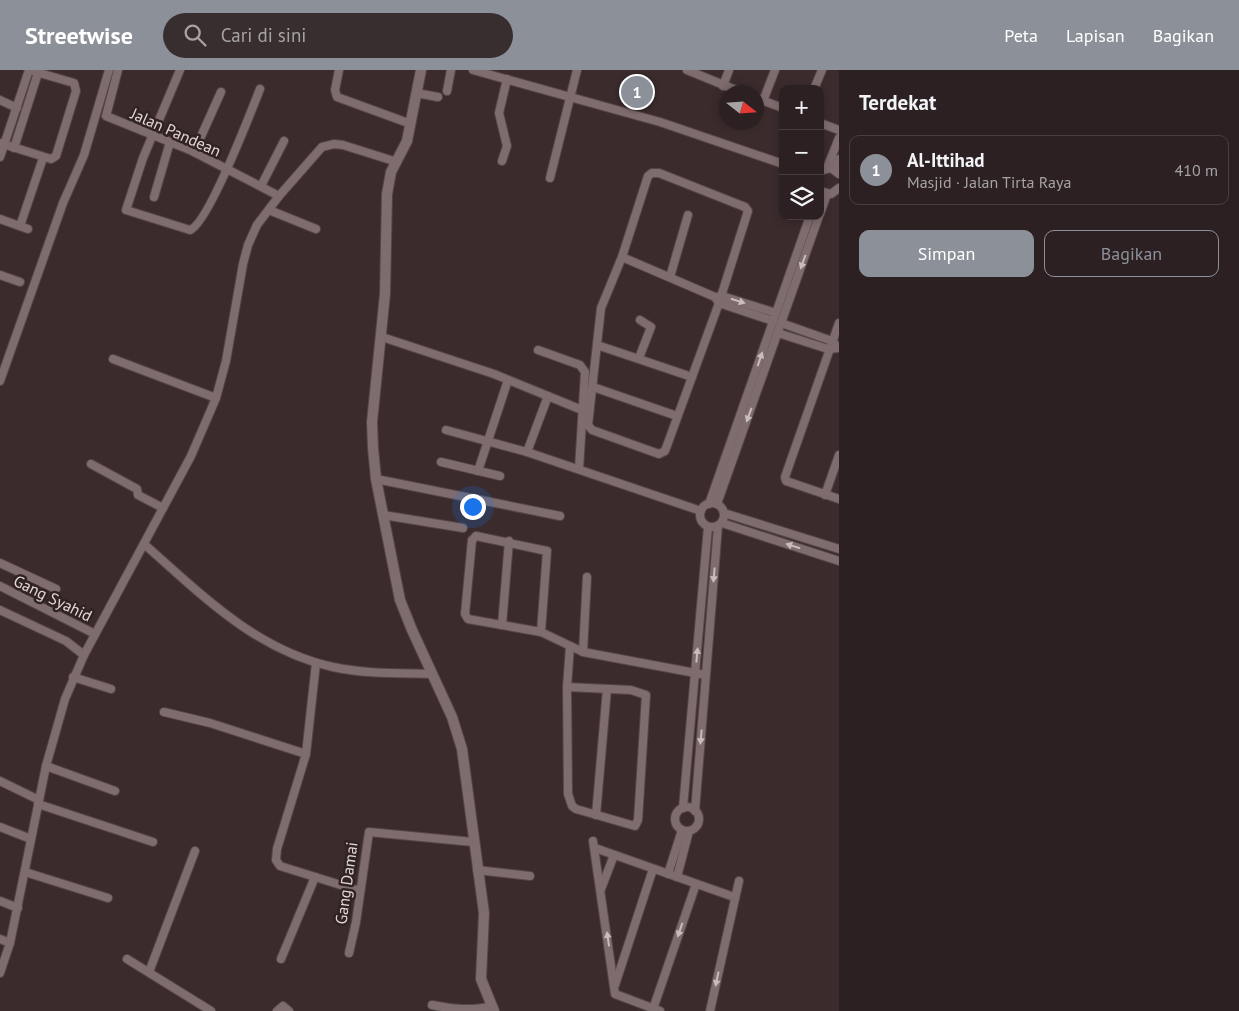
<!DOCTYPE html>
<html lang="id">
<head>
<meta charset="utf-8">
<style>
	:root { --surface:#2c2022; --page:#382d2f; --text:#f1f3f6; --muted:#a6a3a5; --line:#483e40; --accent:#8c9099 }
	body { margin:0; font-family:"PT Sans",sans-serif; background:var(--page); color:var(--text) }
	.controls { position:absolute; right:15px; top:15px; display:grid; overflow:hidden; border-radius:10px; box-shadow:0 2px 8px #0003 }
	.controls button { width:45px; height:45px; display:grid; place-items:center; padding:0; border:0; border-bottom:1px solid var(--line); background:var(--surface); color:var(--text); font:25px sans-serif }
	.compass { position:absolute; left:719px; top:15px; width:45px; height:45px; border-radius:50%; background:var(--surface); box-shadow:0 2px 8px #0003; rotate:107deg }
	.you { position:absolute; left:472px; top:436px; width:18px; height:18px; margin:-12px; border:4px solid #fff; border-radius:50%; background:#1a73e8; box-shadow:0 0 0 8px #1a73e833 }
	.badge { display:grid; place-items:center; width:32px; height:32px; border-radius:50%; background:var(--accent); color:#fff; font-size:16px; font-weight:700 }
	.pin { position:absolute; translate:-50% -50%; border:2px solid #fff; box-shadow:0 1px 5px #0006 }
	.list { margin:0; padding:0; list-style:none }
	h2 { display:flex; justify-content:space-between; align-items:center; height:65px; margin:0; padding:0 20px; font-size:21px }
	h2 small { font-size:16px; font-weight:400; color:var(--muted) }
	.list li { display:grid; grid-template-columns:32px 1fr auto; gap:15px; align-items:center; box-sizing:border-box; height:70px; margin:0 10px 10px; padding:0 10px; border:1px solid var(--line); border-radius:10px }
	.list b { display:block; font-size:19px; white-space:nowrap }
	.list p { margin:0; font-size:16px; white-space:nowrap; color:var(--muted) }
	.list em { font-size:16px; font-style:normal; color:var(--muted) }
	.actions { display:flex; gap:10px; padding:15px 20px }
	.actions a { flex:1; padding:11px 0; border:1px solid var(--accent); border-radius:10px; text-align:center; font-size:18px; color:var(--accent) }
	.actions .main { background:var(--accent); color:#fff }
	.icon { flex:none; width:28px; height:28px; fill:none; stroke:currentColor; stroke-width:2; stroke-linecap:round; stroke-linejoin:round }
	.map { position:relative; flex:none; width:839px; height:941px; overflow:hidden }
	header { display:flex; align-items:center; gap:30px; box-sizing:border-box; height:70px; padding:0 25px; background:var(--accent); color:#fff }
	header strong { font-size:24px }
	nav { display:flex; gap:28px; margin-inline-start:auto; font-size:18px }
	.search { width:350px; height:45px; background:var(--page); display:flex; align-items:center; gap:12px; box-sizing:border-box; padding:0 18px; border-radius:28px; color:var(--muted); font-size:19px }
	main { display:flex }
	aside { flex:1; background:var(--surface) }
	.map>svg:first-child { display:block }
</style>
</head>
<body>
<header>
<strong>Streetwise</strong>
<div class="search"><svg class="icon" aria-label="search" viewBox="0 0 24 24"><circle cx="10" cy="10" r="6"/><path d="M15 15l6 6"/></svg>Cari di sini</div>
<nav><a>Peta</a><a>Lapisan</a><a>Bagikan</a></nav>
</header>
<main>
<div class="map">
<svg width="839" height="941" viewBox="0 0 839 941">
	<rect width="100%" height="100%" fill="#3b2b2d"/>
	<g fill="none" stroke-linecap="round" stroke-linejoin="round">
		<!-- minor casing -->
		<g stroke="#544748" stroke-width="10">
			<g id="minor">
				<path d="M118,0L106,46L190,80L279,126"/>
				<path d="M180,0L143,88L126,140L190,160C208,154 251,42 260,19"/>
				<path d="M339,0L335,20L337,27L411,54"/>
				<path d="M473,0L660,52L783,94"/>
				<path d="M687,0L741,22"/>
				<path d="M723,16L729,0"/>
				<path d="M814,19L822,0"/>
				<path d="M447,21L451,0"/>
				<path d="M416,23L438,27"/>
				<path d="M756,28L783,38"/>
				<path d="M0,30L17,38"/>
				<path d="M763,31L775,0"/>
				<path d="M820,53L839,60"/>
				<path d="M0,73L51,89L56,86L76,21L74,13L29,0"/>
				<path d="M14,78L38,3"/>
				<path d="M194,82L221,22"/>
				<path d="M0,87L29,0"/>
				<path d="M502,91L507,76L499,43L507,9"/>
				<path d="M827,98L839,68"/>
				<path d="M835,100L839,89"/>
				<path d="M820,101L831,98L839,104"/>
				<path d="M652,103H659L745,137L748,141L719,233L665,381L659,384L592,360L588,355L601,238L622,187L648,106Z"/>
				<path d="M550,108L577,0"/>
				<path d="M261,116L284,71"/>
				<path d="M820,121L831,124L839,118"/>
				<path d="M154,127L170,72"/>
				<path d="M269,140L316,159"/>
				<path d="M820,144L827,124"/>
				<path d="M0,149L28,159"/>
				<path d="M20,156L43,88"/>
				<path d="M622,187L715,227L719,233L773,251"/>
				<path d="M0,205L20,212"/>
				<path d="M670,207L688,145"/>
				<path d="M717,227L722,226L776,243"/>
				<path d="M781,253L832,271L835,274"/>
				<path d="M839,253L785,407L786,411L839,429"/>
				<path d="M778,263L828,279L839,278"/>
				<path d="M382,267L494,304L582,340"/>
				<path d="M597,275L692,307"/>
				<path d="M538,280L580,295L585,302L579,399"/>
				<path d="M639,288L651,257L640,250"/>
				<path d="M113,289L216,328"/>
				<path d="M0,311L63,133L84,85L109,0"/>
				<path d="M593,317L677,346"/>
				<path d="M446,360L527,382L701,441"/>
				<path d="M527,382L548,326"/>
				<path d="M441,392L500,406"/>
				<path d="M91,394L137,419L138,425L163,438"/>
				<path d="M478,401L508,310"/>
				<path d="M376,409L560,446"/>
				<path d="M825,425L839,385"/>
				<circle cx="712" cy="445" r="12"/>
				<path d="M709,434L810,146"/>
				<path d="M717,434L819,146"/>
				<path d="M724,443L839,479"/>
				<path d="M383,445L463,458"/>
				<path d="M722,453L839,491"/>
				<path d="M144,474C201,524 255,580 333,597C365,604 399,603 432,604"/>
				<path d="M0,493L56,519"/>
				<path d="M0,516L95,564"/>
				<path d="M0,540L66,571L84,585"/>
				<path d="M502,555L509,471"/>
				<path d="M541,562L547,481L476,466L472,470L465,544L468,549L541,562L583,582L706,605"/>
				<path d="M583,582L587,507"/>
				<path d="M316,593L306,684L277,779L276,790L280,796L360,821"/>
				<path d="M73,607L111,619"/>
				<path d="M567,617L631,620L646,625L638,750L635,756L576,739L572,736L568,724L567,617L570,576"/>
				<path d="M164,642L210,653L306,684"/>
				<path d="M46,696L115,721"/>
				<path d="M0,711L39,730"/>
				<path d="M38,734L153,772"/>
				<circle cx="687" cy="749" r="12"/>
				<path d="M683,738L708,457"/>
				<path d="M695,741L718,456"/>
				<path d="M596,745L607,619"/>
				<path d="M0,757L31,769"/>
				<path d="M593,771L615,924L660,941"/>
				<path d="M595,778L734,827"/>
				<path d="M477,800L530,806"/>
				<path d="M25,802L108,828"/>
				<path d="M668,804L682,760"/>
				<path d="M677,807L689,761"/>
				<path d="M601,819L614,785"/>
				<path d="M0,831L18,838"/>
				<path d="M0,869L10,873"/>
				<path d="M349,883L356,852L369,762L473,772"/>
				<path d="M127,889L211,941"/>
				<path d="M281,889L315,807"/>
				<path d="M149,902L195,781"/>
				<path d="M0,903L10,873L46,696L65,629L84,585L191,386L216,328L226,291L243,194L248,175L257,155L279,126L322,77L334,74L343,75L397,92"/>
				<path d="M615,915L653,799"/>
				<path d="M432,935C450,939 474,941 492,936"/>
				<path d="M653,939L696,814"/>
				<path d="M277,941L283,936L289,941"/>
				<path d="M710,941L739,811"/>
			</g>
		</g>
		<!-- tertiary casing -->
		<g stroke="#544748" stroke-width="12">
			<path id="tertiary" d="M421,0L407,71L391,102L387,124L385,224L372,352L373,378L376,409L400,530L412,560L452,647L462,679L484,843L481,909L494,941"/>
		</g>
		<!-- minor -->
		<use href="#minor" stroke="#7f6c6e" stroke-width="8"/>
		<!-- tertiary -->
		<use href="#tertiary" stroke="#7f6c6e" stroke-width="10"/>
	</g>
	<!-- one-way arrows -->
	<defs><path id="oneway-solid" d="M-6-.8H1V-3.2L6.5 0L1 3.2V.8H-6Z" transform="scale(1.25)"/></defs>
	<g fill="#c9bcbe">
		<use href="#oneway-solid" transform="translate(803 192) rotate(110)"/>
		<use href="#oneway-solid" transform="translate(738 231) rotate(18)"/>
		<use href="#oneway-solid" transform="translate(760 289) rotate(-71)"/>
		<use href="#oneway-solid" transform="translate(749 345) rotate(110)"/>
		<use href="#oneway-solid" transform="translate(793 476) rotate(-162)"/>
		<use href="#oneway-solid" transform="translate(714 505) rotate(95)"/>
		<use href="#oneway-solid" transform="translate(697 585) rotate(-85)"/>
		<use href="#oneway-solid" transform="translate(701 667) rotate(95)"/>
		<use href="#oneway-solid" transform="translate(680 860) rotate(109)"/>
		<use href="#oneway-solid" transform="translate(608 869) rotate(-98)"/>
		<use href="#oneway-solid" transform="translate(717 909) rotate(102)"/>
	</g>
	<g text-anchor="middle" stroke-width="5" stroke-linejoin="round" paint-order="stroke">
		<!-- street labels -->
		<g font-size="16" fill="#e2d7d8" stroke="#312223">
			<text transform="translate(176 62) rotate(24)" y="6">Jalan Pandean</text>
			<text transform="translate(53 528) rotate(26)" y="6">Gang Syahid</text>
			<text transform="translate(346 813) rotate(-82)" y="6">Gang Damai</text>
		</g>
	</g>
</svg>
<div class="controls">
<button>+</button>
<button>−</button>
<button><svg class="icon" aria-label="layers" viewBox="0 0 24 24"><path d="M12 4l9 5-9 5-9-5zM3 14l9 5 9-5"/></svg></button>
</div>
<svg class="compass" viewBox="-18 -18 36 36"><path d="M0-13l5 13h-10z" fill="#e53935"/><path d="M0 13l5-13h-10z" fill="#a6a3a5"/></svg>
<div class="you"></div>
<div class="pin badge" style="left:637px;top:22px">1</div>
</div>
<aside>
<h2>Terdekat<small></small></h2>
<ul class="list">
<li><span class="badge">1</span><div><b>Al-Ittihad</b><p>Masjid · Jalan Tirta Raya</p></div><em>410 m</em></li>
</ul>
<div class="actions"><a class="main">Simpan</a><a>Bagikan</a></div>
</aside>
</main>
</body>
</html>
